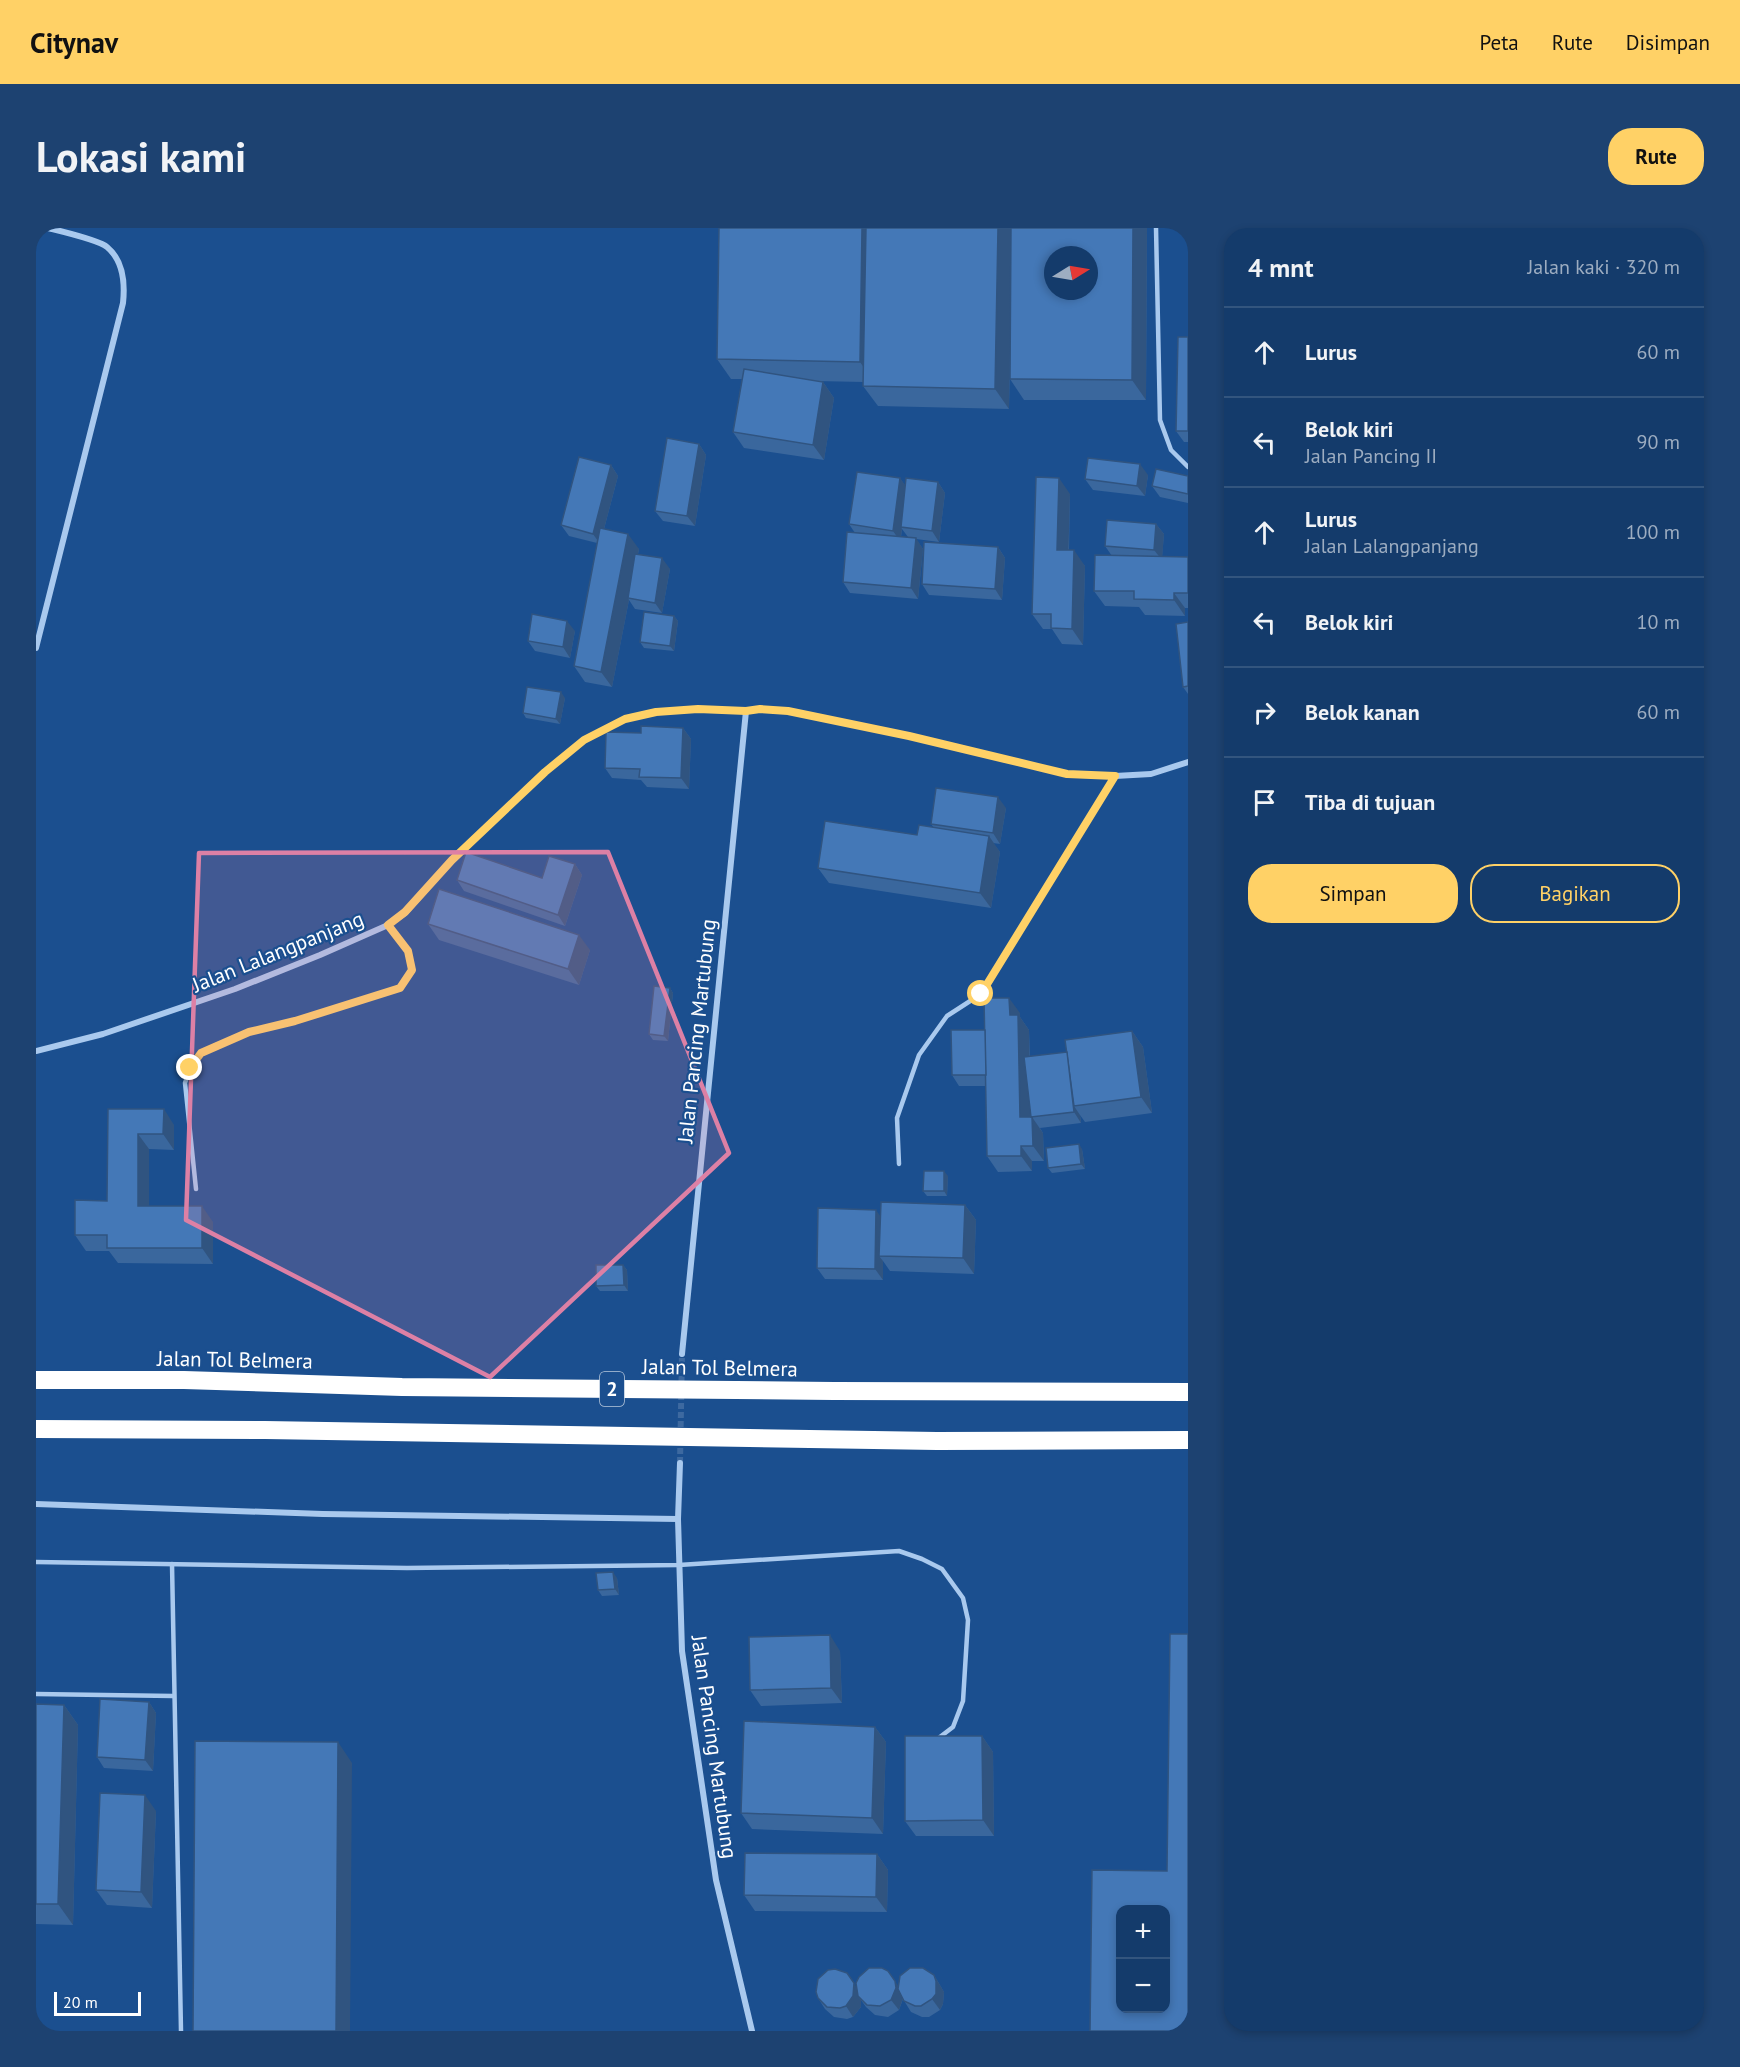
<!DOCTYPE html>
<html lang="id">
<head>
<meta charset="utf-8">
<style>
	:root { --surface:#143b6b; --page:#1d4271; --text:#f1f3f6; --muted:#9dadc1; --line:#33557e; --accent:#ffd166 }
	body { margin:0; font-family:"PT Sans",sans-serif; background:var(--page); color:var(--text) }
	.controls { position:absolute; right:18px; bottom:18px; display:grid; overflow:hidden; border-radius:12px; box-shadow:0 3px 9px #0003 }
	.controls button { width:54px; height:54px; display:grid; place-items:center; padding:0; border:0; border-bottom:2px solid var(--line); background:var(--surface); color:var(--text); font:30px sans-serif }
	.compass { position:absolute; left:1008px; top:18px; width:54px; height:54px; border-radius:50%; background:var(--surface); box-shadow:0 3px 9px #0003; rotate:79deg }
	.scale { position:absolute; left:18px; bottom:15px; width:87px; box-sizing:border-box; padding-left:6px; border:3px solid #fff; border-top:0; font-size:16px; line-height:21px; white-space:nowrap; color:#fff; -webkit-text-stroke:4px #1b4f8f; paint-order:stroke }
	.stop { position:absolute; width:18px; height:18px; margin:-14px; border:4px solid #ffd166; border-radius:50%; background:#fff }
	.stop.end { background:#ffd166; border-color:#fff; box-shadow:0 2px 6px #0008 }
	.list { margin:0; padding:0; list-style:none }
	h2 { display:flex; justify-content:space-between; align-items:center; height:78px; margin:0; padding:0 24px; font-size:26px }
	h2 small { font-size:20px; font-weight:400; color:var(--muted) }
	.list li { display:grid; grid-template-columns:39px 1fr auto; gap:18px; align-items:center; box-sizing:border-box; height:90px; padding:0 24px; border-top:2px solid var(--line) }
	.list b { display:block; font-size:22px; white-space:nowrap }
	.list p { margin:0; font-size:20px; white-space:nowrap; color:var(--muted) }
	.list em { font-size:20px; font-style:normal; color:var(--muted) }
	.actions { display:flex; gap:12px; padding:18px 24px }
	.actions a { flex:1; padding:14px 0; border:2px solid var(--accent); border-radius:24px; text-align:center; font-size:21px; color:var(--accent) }
	.actions .main { background:var(--accent); color:#111 }
	.icon { flex:none; width:33px; height:33px; fill:none; stroke:currentColor; stroke-width:2; stroke-linecap:round; stroke-linejoin:round }
	.map { position:relative; flex:none; width:1152px; height:1803px; overflow:hidden; border-radius:24px }
	header { display:flex; align-items:center; gap:36px; box-sizing:border-box; height:84px; padding:0 30px; background:var(--accent); color:#111 }
	header strong { font-size:28px }
	nav { display:flex; gap:33px; margin-inline-start:auto; font-size:21px }
	.intro { display:flex; align-items:center; justify-content:space-between; box-sizing:border-box; height:144px; padding:0 36px }
	h1 { margin:0; font-size:42px }
	.button { padding:15px 27px; border-radius:24px; background:var(--accent); color:#111; font-size:21px; font-weight:700 }
	main { display:flex; gap:36px; padding:0 36px }
	aside { flex:1; background:var(--surface); border-radius:24px; box-shadow:0 3px 9px #0003 }
	.map>svg:first-child { display:block }
</style>
</head>
<body>
<header>
<strong>Citynav</strong>
<nav><a>Peta</a><a>Rute</a><a>Disimpan</a></nav>
</header>
<div class="intro"><h1>Lokasi kami</h1><a class="button">Rute</a></div>
<main>
<div class="map">
<svg width="1152" height="1803" viewBox="0 0 1152 1803">
	<rect width="100%" height="100%" fill="#1b4f8f"/>
	<g fill="none" stroke-linecap="round" stroke-linejoin="round">
		<!-- minor-tunnel -->
		<path stroke="#3d69a0" stroke-width="6" stroke-dasharray="6 3" stroke-linecap="butt" d="M644,1235L646,1126"/>
		<!-- service -->
		<g stroke="#a9c9ee" stroke-width="4.5">
			<path d="M1120,0L1124,192L1135,222L1152,239"/>
			<path d="M863,936L861,890L883,827L911,788L945,766L1079,548"/>
			<path d="M160,961L149,855L154,840L165,825L180,817L212,804L259,793L364,760L376,742L372,722L352,697"/>
			<path d="M0,1334L371,1340L643,1337L863,1323L886,1331L906,1341L927,1370L932,1392L927,1473L917,1499L900,1512"/>
			<path d="M136,1336L145,1803"/>
			<path d="M0,1466L137,1468"/>
		</g>
		<!-- minor -->
		<g stroke="#a9c9ee" stroke-width="6">
			<path d="M0,420L87,75C89,56 88,33 71,19C63,12 24,3 12,0"/>
			<path d="M0,823L67,806L199,761L284,727L352,697L369,685L416,632L509,544L548,512L589,491L620,484L662,481L710,483L724,481L752,483L873,508L1031,546L1079,548L1115,546L1152,534"/>
			<path d="M646,1126L710,483"/>
			<path d="M644,1235L642,1291L646,1423L680,1652L716,1803"/>
			<path d="M0,1276L287,1286L642,1291"/>
		</g>
		<!-- motorway -->
		<g stroke="#fff" stroke-width="18">
			<path d="M0,1152H148L366,1159L798,1163L1152,1164"/>
			<path d="M0,1201L229,1202L901,1213L1152,1212"/>
		</g>
	</g>
	<!-- wall -->
	<g fill="#3a679d" fill-rule="evenodd">
		<path d="M683,0H1111L1110,172H988L974,151L975,89L973,181L842,178L827,158L828,154L779,153L787,154L798,170L788,232L708,220L697,204L706,151H695L681,131Z"/>
		<path d="M1152,109V214H1148L1140,203Z"/>
		<path d="M663,216L670,227L659,298L627,293L619,283Z"/>
		<path d="M575,237L582,248L568,301L603,321L602,326L634,341L626,385L599,381L593,372L576,459L549,454L538,438L561,315L533,308L525,297Z"/>
		<path d="M1112,247L1109,268L1057,262L1049,251Z"/>
		<path d="M1152,248V275L1124,269L1116,258Z"/>
		<path d="M864,250L869,258L902,254L909,265L903,314L880,311L887,321L882,371L814,365L807,354L819,305L813,296ZM866,301L872,309H865Z"/>
		<path d="M1034,266L1033,322L1049,338L1047,417L1026,416L1016,401H1007L996,386Z"/>
		<path d="M1120,296L1128,306L1126,329H1152V380H1149V388L1109,387L1103,379L1069,378L1058,363L1076,328L1069,318Z"/>
		<path d="M962,319L969,330L966,372L893,367L886,356Z"/>
		<path d="M638,388L642,393L638,423L608,420L604,414Z"/>
		<path d="M1152,394V466L1147,459Z"/>
		<path d="M539,403L534,430L499,423L492,413Z"/>
		<path d="M529,470L524,496L490,490L487,485Z"/>
		<path d="M647,500L655,511L653,561L611,559L605,552L576,550L569,540L605,505Z"/>
		<path d="M970,580L964,616L957,615L964,624L955,680L793,655L782,640L881,607L898,600L895,596Z"/>
		<path d="M539,636L546,647L529,698L428,663L421,652L506,650Z"/>
		<path d="M392,696L554,722L543,757L403,712Z"/>
		<path d="M634,760L637,765L632,813L617,812L613,806Z"/>
		<path d="M984,785V789L993,802L994,829L1031,824L1096,803L1107,819L1116,885L1049,894L1044,887L1045,895L1004,900L1007,905L1008,933H996V943L962,944L951,928L950,858H923L916,847L949,802Z"/>
		<path d="M72,881L138,897V922L113,921V978L177,994V1036L82,1035L73,1023H50L39,1007L71,973Z"/>
		<path d="M1046,921L1049,941L1016,945L1012,940Z"/>
		<path d="M912,948L911,968H891L887,963Z"/>
		<path d="M929,977L940,992L938,1046L854,1043L847,1033V1052L789,1051L781,1040L845,989Z"/>
		<path d="M587,1037L591,1042L592,1063H564L560,1058Z"/>
		<path d="M581,1350L583,1367L566,1368L562,1362Z"/>
		<path d="M804,1423L806,1475L725,1478L714,1462Z"/>
		<path d="M113,1474L120,1485L117,1543L68,1540L61,1529Z"/>
		<path d="M0,1476L28,1477L42,1497L37,1697L0,1696Z"/>
		<path d="M839,1499L850,1514L847,1606L716,1601L705,1585Z"/>
		<path d="M946,1508L957,1524L958,1608H880L869,1593Z"/>
		<path d="M120,1583L116,1680L71,1677L60,1662Z"/>
		<path d="M841,1626L852,1642L851,1684L719,1683L708,1667Z"/>
		<path d="M898,1747L908,1764L907,1776L904,1782L893,1789H886L875,1784L867,1771L863,1782L852,1789L839,1787L830,1779L825,1772V1779L817,1789L811,1791L798,1789L789,1781L782,1770L821,1760L862,1758Z"/>
	</g>
	<!-- shaded-wall -->
	<g fill="#305480">
		<path d="M826,0H841L838,154L824,134Z"/>
		<path d="M962,0H976L973,181L959,161Z"/>
		<path d="M1097,0H1111L1110,172L1096,152Z"/>
		<path d="M787,154L798,170L788,232L777,217Z"/>
		<path d="M663,216L670,227L659,298L651,288Z"/>
		<path d="M1104,236L1112,247L1109,268L1101,258Z"/>
		<path d="M575,237L582,248L564,316L557,306Z"/>
		<path d="M864,250L872,261L865,299L866,301L864,313L857,303Z"/>
		<path d="M1023,250L1034,266L1032,338L1021,322Z"/>
		<path d="M902,254L909,265L903,314L896,303Z"/>
		<path d="M1120,296L1128,306L1126,332L1118,322Z"/>
		<path d="M592,306L603,321L593,370H592L593,372L576,459L565,444Z"/>
		<path d="M880,310L887,321L882,371L875,360Z"/>
		<path d="M962,319L969,330L966,372L959,361Z"/>
		<path d="M1038,322L1049,338L1047,417L1036,401Z"/>
		<path d="M626,330L634,341L626,385L619,375Z"/>
		<path d="M1138,365L1149,380V388L1138,372Z"/>
		<path d="M638,388L642,393L638,423L634,418Z"/>
		<path d="M531,393L539,403L534,430L527,419Z"/>
		<path d="M525,464L529,470L524,496L520,491Z"/>
		<path d="M647,500L655,511L653,561L645,550Z"/>
		<path d="M962,569L970,580L964,616L957,605Z"/>
		<path d="M953,608L964,624L955,680L944,665Z"/>
		<path d="M539,636L546,647L529,698L522,687Z"/>
		<path d="M543,707L554,722L543,757L532,741Z"/>
		<path d="M634,760L637,765L632,813L628,808Z"/>
		<path d="M973,770L984,785V789L993,802L995,905L984,889L974,787Z"/>
		<path d="M1096,803L1107,819L1116,885L1105,869Z"/>
		<path d="M1031,824L1038,878L1044,887L1045,895L1038,884Z"/>
		<path d="M128,881L138,897V922L127,906Z"/>
		<path d="M996,889L1007,905L1008,933L997,918Z"/>
		<path d="M102,906L113,921V993L102,978Z"/>
		<path d="M1043,916L1046,921L1049,941L1045,936Z"/>
		<path d="M985,918L996,933V943L985,928Z"/>
		<path d="M908,943L912,948L911,968L908,963Z"/>
		<path d="M929,977L940,992L938,1046L927,1030Z"/>
		<path d="M166,978L177,994V1036L166,1020Z"/>
		<path d="M840,982L847,992L843,1028L847,1033V1052L839,1041Z"/>
		<path d="M587,1037L591,1042L592,1063L588,1057Z"/>
		<path d="M577,1344L581,1350L583,1367L579,1361Z"/>
		<path d="M794,1407L804,1423L806,1475L795,1460Z"/>
		<path d="M113,1474L120,1485L117,1543L109,1532Z"/>
		<path d="M28,1477L42,1497L37,1697L22,1676Z"/>
		<path d="M839,1499L850,1514L847,1606L836,1590Z"/>
		<path d="M946,1508L957,1524L958,1608L947,1592Z"/>
		<path d="M302,1514L316,1535L314,1803H300Z"/>
		<path d="M109,1567L120,1583L116,1680L105,1664Z"/>
		<path d="M841,1626L852,1642L851,1684L840,1669Z"/>
		<path d="M811,1745L825,1766L822,1768L825,1772V1779L817,1789L810,1778Z"/>
		<path d="M898,1747L908,1764L907,1776L904,1782L896,1771Z"/>
		<path d="M859,1753L866,1764L867,1770L863,1782L855,1772Z"/>
	</g>
	<!-- building -->
	<g fill="#4478b7" stroke="#305480" stroke-width="1.5" fill-rule="evenodd">
		<path d="M683,0H826L824,134L681,131Z"/>
		<path d="M830,0H962L959,161L827,158Z"/>
		<path d="M975,0H1097L1096,152L974,151ZM1017,27H1053V63H1017Z"/>
		<path d="M1142,109H1152V203H1140Z"/>
		<path d="M708,141L787,154L777,217L697,204Z"/>
		<path d="M631,210L663,216L651,288L619,283Z"/>
		<path d="M543,229L575,237L557,306L525,297Z"/>
		<path d="M1052,230L1104,236L1101,258L1049,251Z"/>
		<path d="M1120,241L1152,248V266L1116,258Z"/>
		<path d="M821,244L864,250L857,303L813,296Z"/>
		<path d="M1000,249L1023,250L1021,322H1038L1036,401L1015,400V386H996Z"/>
		<path d="M870,250L902,254L896,303L865,299Z"/>
		<path d="M1071,292L1120,296L1118,322L1069,318Z"/>
		<path d="M564,300L592,306L565,444L538,438Z"/>
		<path d="M811,304L880,310L875,360L807,354Z"/>
		<path d="M888,314L962,319L959,361L886,356Z"/>
		<path d="M599,326L626,330L619,375L592,370Z"/>
		<path d="M1059,327L1152,329V365H1138V372L1098,371V363H1058Z"/>
		<path d="M608,384L638,388L634,418L604,414Z"/>
		<path d="M496,386L531,393L527,419L492,413Z"/>
		<path d="M1152,394V458L1147,459L1140,396Z"/>
		<path d="M491,459L525,464L520,491L487,485Z"/>
		<path d="M605,498L647,500L645,550L603,549L604,541L569,540L570,504L605,505Z"/>
		<path d="M900,560L962,569L957,605L895,596Z"/>
		<path d="M789,593L881,607L883,597L953,608L944,665L782,640Z"/>
		<path d="M430,624L506,650L513,628L539,636L522,687L421,652Z"/>
		<path d="M403,661L543,707L532,741L392,696Z"/>
		<path d="M618,758L634,760L628,808L613,806Z"/>
		<path d="M948,770H973L974,787H982L984,889H996L997,918H985V928H951Z"/>
		<path d="M915,802H949L950,847H916Z"/>
		<path d="M1096,803L1105,869L1038,878L1029,812Z"/>
		<path d="M1031,824L1038,884L995,889L988,829Z"/>
		<path d="M72,881H128L127,906H102V978H166V1020H71V1007H39V972L71,973Z"/>
		<path d="M1043,916L1045,936L1012,940L1010,920Z"/>
		<path d="M888,943H908V963H887Z"/>
		<path d="M845,974L929,977L927,1030L843,1028Z"/>
		<path d="M782,980L840,982L839,1041L781,1040Z"/>
		<path d="M560,1037H587L588,1057L560,1058Z"/>
		<path d="M577,1344L579,1361L562,1362L560,1345Z"/>
		<path d="M1134,1406H1152V1803H1054L1056,1642L1131,1643ZM1084,1682H1130V1780H1084Z"/>
		<path d="M794,1407L795,1460L714,1462L713,1409Z"/>
		<path d="M64,1471L113,1474L109,1532L61,1529Z"/>
		<path d="M0,1476L28,1477L22,1676H0Z"/>
		<path d="M708,1493L839,1499L836,1590L705,1585Z"/>
		<path d="M869,1508H946L947,1592L869,1593Z"/>
		<path d="M159,1513L302,1514L300,1803H157Z"/>
		<path d="M64,1565L109,1567L105,1664L60,1662Z"/>
		<path d="M709,1625L841,1626L840,1669L708,1667Z"/>
		<path d="M833,1740H846L852,1743L859,1753L860,1760L855,1772L844,1778L831,1777L822,1768L820,1755L823,1749Z"/>
		<path d="M874,1740H887L898,1747L900,1753V1766L896,1771L885,1778H879L868,1773L862,1761L864,1748Z"/>
		<path d="M799,1741L811,1745L818,1755L817,1768L810,1778L804,1780L791,1779L782,1770L780,1764L782,1751L792,1742Z"/>
	</g>
	<g fill="none" stroke-linecap="round" stroke-linejoin="round">
		<!-- route -->
		<path stroke="#ffd166" stroke-width="8" d="M154,840L165,825L213,804L259,793L364,760L376,742L372,723L352,697L369,684L416,632L509,544L548,512L589,491L620,484L662,481L710,483L724,481L752,483L873,508L1031,546L1079,548L945,766"/>
	</g>
	<!-- marked area -->
	<path fill="#dd80a5" fill-opacity="0.2" stroke="#dd80a5" stroke-width="4.5" stroke-linejoin="round" d="M572,624L693,925L454,1149L150,992L163,625Z"/>
	<g text-anchor="middle" stroke-width="4.5" stroke-linejoin="round" paint-order="stroke">
		<!-- shield labels -->
		<rect fill="#1b4f8f" stroke="#bbcadd" stroke-width="1.5" x="564" y="1144" width="24" height="34" rx="4.5"/>
		<g font-size="20" font-weight="bold" fill="#fff">
			<text x="576" y="1168">2</text>
		</g>
		<!-- street labels -->
		<g font-size="21" fill="#fff" stroke="#1b4f8f">
			<text transform="translate(242 724) rotate(-22)" y="7">Jalan Lalangpanjang</text>
			<text transform="translate(661 803) rotate(-84)" y="7">Jalan Pancing Martubung</text>
			<text transform="translate(199 1132) rotate(1)" y="7">Jalan Tol Belmera</text>
			<text transform="translate(684 1140) rotate(1)" y="7">Jalan Tol Belmera</text>
			<text transform="translate(678 1519) rotate(82)" y="7">Jalan Pancing Martubung</text>
		</g>
	</g>
</svg>
<div class="controls">
<button>+</button>
<button>−</button>
</div>
<svg class="compass" viewBox="-18 -18 36 36"><path d="M0-13l5 13h-10z" fill="#e53935"/><path d="M0 13l5-13h-10z" fill="#9dadc1"/></svg>
<div class="scale">20 m</div>
<div class="stop" style="left:945px;top:766px"></div>
<div class="stop end" style="left:154px;top:840px"></div>
</div>
<aside>
<h2>4 mnt<small>Jalan kaki · 320 m</small></h2>
<ul class="list">
<li><svg class="icon" aria-label="ahead" viewBox="0 0 24 24"><path d="M12 20V5M6 11l6-6 6 6"/></svg><div><b>Lurus</b></div><em>60 m</em></li>
<li><svg class="icon" aria-label="left" viewBox="0 0 24 24"><path d="M17 20v-9H6M10 6l-5 5 5 5"/></svg><div><b>Belok kiri</b><p>Jalan Pancing II</p></div><em>90 m</em></li>
<li><svg class="icon" aria-label="ahead" viewBox="0 0 24 24"><path d="M12 20V5M6 11l6-6 6 6"/></svg><div><b>Lurus</b><p>Jalan Lalangpanjang</p></div><em>100 m</em></li>
<li><svg class="icon" aria-label="left" viewBox="0 0 24 24"><path d="M17 20v-9H6M10 6l-5 5 5 5"/></svg><div><b>Belok kiri</b></div><em>10 m</em></li>
<li><svg class="icon" aria-label="right" viewBox="0 0 24 24"><path d="M7 20v-9h11M14 6l5 5-5 5"/></svg><div><b>Belok kanan</b></div><em>60 m</em></li>
<li><svg class="icon" aria-label="arrive" viewBox="0 0 24 24"><path d="M6 21V4h12l-3 4 3 4H6"/></svg><div><b>Tiba di tujuan</b></div></li>
</ul>
<div class="actions"><a class="main">Simpan</a><a>Bagikan</a></div>
</aside>
</main>
</body>
</html>
